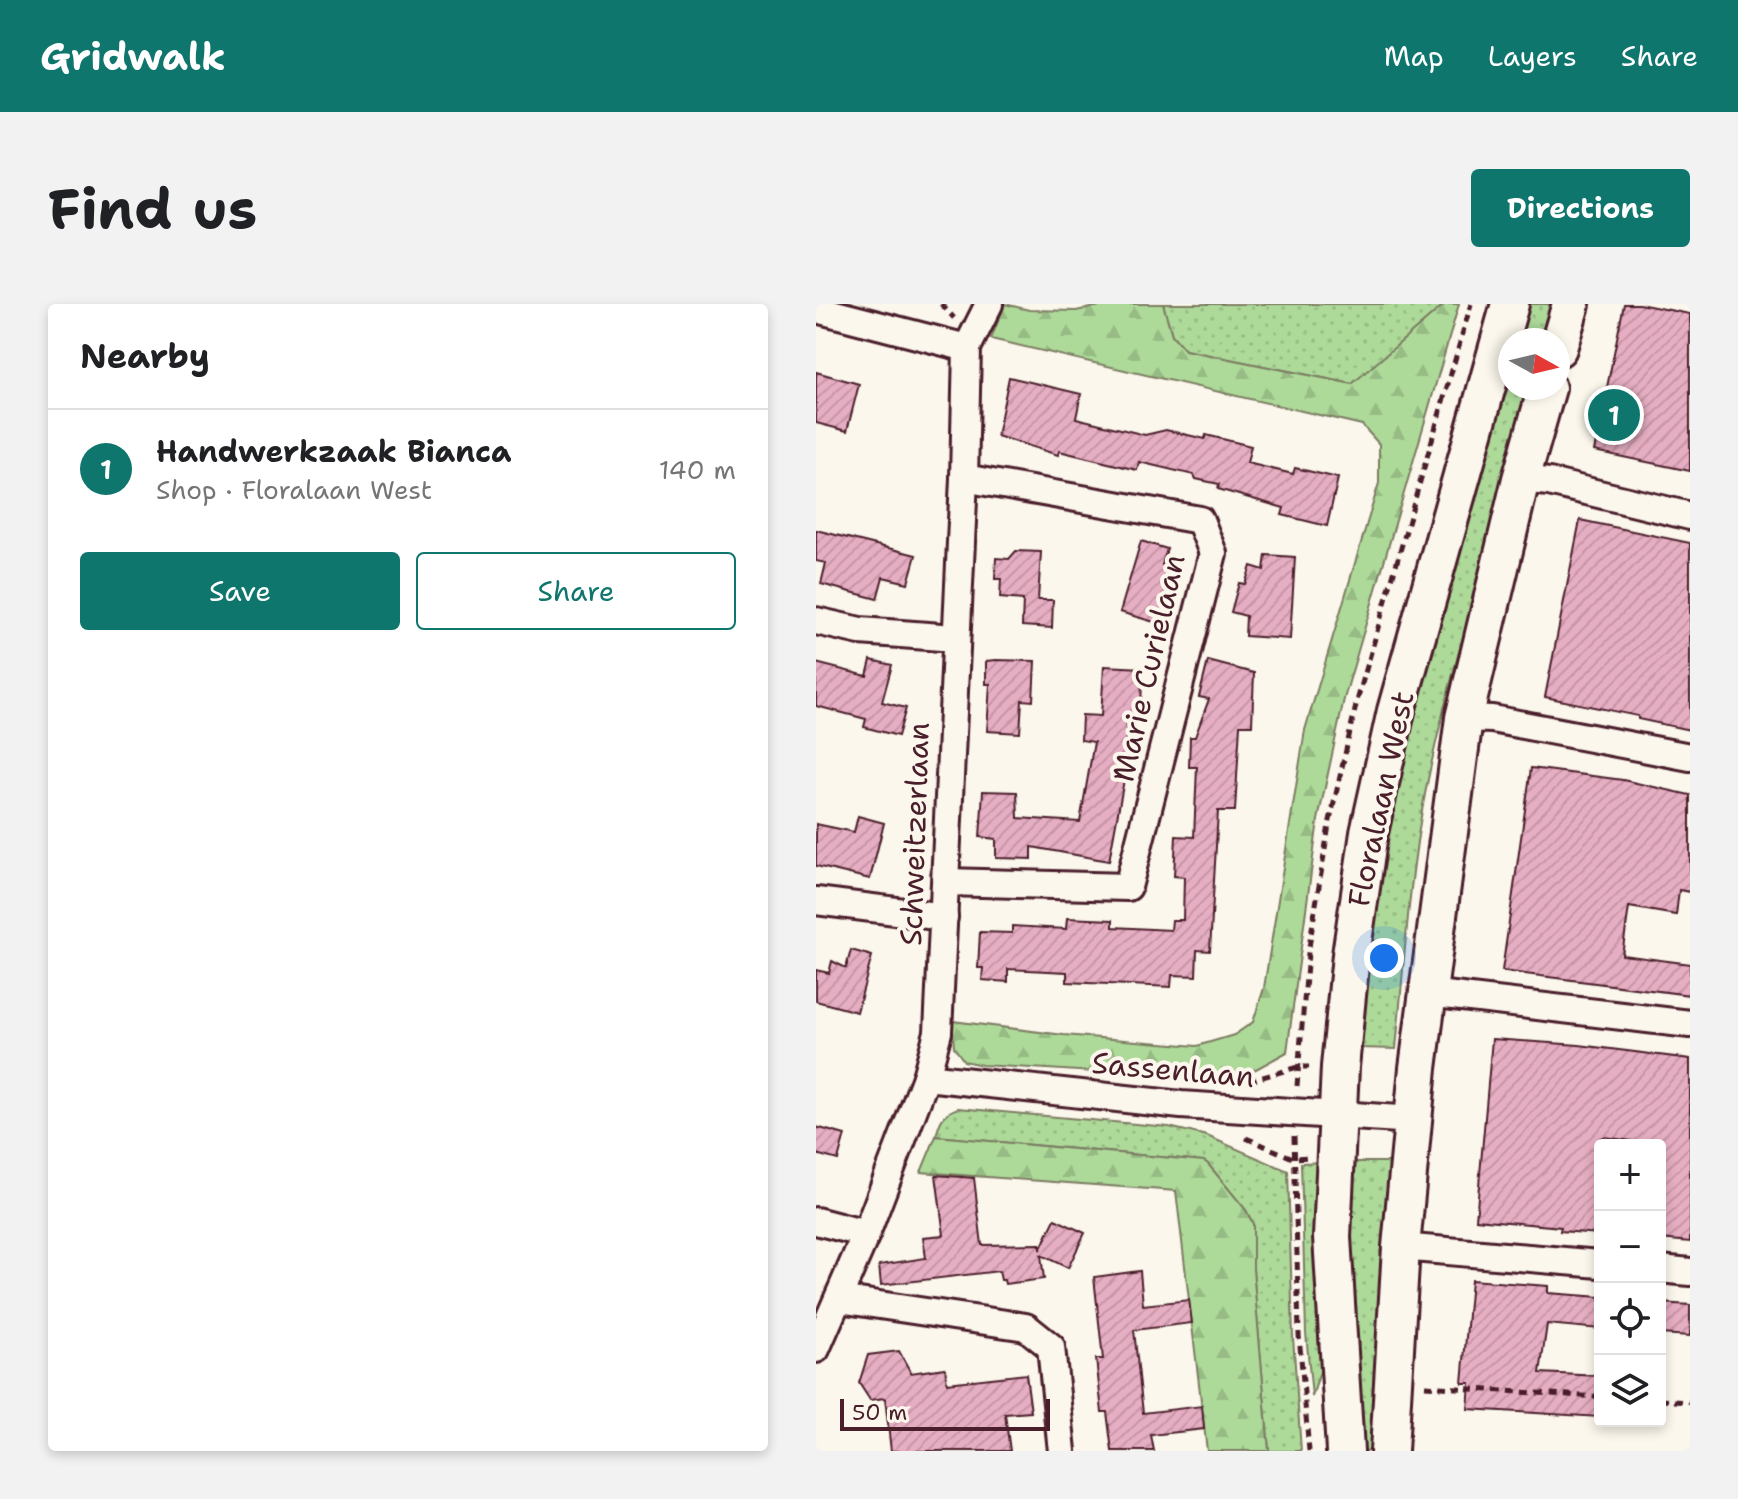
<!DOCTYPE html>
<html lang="en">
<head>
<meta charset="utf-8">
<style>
	:root { --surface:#fff; --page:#f2f2f2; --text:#202124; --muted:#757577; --line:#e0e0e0; --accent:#0f766e }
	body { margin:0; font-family:"Shantell Sans",sans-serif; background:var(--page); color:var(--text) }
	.controls { position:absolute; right:24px; bottom:24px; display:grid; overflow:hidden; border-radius:8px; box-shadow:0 4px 12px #0003 }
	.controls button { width:72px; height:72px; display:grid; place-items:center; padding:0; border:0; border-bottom:2px solid var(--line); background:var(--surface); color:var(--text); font:40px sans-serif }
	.compass { position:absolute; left:682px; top:24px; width:72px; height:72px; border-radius:50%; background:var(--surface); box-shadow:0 4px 12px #0003; rotate:98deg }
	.scale { position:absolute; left:24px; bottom:20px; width:210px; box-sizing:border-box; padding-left:8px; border:4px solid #4a1f2b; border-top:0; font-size:22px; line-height:28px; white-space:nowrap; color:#4a1f2b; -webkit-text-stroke:6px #fbf7ec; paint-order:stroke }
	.you { position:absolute; left:568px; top:654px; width:28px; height:28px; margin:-20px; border:6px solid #fff; border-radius:50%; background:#1a73e8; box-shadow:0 0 0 12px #1a73e833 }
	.badge { display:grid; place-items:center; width:52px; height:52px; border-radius:50%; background:var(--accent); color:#fff; font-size:26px; font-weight:700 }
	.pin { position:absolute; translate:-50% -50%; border:4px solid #fff; box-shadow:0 2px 8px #0006 }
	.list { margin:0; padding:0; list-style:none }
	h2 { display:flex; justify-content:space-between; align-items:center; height:104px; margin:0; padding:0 32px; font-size:34px }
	h2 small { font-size:26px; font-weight:400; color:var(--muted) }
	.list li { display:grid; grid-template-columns:52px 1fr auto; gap:24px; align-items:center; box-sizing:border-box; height:120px; padding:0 32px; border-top:2px solid var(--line) }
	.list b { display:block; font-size:30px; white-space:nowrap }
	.list p { margin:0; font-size:26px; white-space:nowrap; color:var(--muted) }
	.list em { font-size:26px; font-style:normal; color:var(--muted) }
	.actions { display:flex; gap:16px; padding:24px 32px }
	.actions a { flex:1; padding:18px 0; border:2px solid var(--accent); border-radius:8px; text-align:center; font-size:28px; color:var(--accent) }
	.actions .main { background:var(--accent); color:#fff }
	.icon { flex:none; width:44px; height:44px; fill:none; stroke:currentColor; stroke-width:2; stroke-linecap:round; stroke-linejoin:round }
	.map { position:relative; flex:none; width:874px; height:1147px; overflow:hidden; border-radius:8px }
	header { display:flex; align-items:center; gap:48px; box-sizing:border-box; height:112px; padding:0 40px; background:var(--accent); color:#fff }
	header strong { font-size:38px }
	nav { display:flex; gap:44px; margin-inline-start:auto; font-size:28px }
	.intro { display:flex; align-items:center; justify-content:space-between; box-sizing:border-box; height:192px; padding:0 48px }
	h1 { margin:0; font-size:56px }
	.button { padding:20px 36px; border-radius:8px; background:var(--accent); color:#fff; font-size:28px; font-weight:700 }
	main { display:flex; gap:48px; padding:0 48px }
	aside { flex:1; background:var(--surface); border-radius:8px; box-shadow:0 4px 12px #0003 }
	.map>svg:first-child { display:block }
</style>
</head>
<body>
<header>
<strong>Gridwalk</strong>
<nav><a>Map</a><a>Layers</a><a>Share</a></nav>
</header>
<div class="intro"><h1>Find us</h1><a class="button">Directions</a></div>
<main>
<aside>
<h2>Nearby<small></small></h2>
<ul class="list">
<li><span class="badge">1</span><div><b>Handwerkzaak Bianca</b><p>Shop · Floralaan West</p></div><em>140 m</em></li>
</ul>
<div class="actions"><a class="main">Save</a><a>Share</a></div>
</aside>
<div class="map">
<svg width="874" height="1147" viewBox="0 0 874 1147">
	<defs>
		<pattern id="green-dots" width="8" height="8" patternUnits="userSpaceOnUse" patternTransform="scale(2)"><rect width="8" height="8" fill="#adda99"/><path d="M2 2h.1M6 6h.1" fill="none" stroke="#96bb84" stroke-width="1.8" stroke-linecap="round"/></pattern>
		<pattern id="forest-firs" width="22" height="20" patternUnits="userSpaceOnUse" patternTransform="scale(2)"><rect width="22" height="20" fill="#adda99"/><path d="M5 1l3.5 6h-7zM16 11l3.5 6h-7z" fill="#96bb84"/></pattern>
		<pattern id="building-hatch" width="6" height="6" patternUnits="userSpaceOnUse" patternTransform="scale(2)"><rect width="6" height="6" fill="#e6aec2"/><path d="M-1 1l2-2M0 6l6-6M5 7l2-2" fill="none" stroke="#c795a7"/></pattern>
	</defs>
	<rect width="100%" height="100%" fill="#fbf7ec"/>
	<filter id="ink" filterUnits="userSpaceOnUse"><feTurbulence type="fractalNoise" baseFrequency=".0125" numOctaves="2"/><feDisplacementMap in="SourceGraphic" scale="16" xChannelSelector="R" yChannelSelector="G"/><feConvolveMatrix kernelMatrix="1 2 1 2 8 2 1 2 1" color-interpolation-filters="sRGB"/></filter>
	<g filter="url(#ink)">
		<!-- green -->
		<g fill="url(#green-dots)" stroke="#7c7c62" stroke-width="2">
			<path d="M347,0H629L537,80L369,46L356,31Z"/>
			<path d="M708,0H745L735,36H699Z"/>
			<path d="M694,55V84H721C682,218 636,353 609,490C593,574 588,660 580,745L543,744C549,673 556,602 570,532C601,371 650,213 694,55Z"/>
			<path d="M142,804L353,823L391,832L472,867L477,1033L485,1147H453L437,965V920L430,906L392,860L387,857L120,832C124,817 126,810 142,804Z"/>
			<path d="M508,858L511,1045L496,1093L490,1029L485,859Z"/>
			<path d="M535,858H580L559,1147H544L536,1008Z"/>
		</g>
		<!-- forest -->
		<g fill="url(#forest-firs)" stroke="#7c7c62" stroke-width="2">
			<path d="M189,0L213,6L260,7L293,0H347L356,31L369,46L536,80L629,0H643L528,395L502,516L471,748L440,765L406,776L166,761L148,757L138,743L136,717L248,731L381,742L418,731L437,718L448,684L489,426L563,179V140L546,121L175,35Z"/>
			<path d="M120,832L388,857L392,860L430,906L437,920V965L453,1147H391L360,887L105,868Z"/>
		</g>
		<!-- building -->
		<g fill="url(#building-hatch)" stroke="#4a1f2b" stroke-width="2">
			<path d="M808,0H823L874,10V167L778,147Z"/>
			<path d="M0,68L43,80L31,127L0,119Z"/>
			<path d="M193,73L265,90L260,114L329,131L350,126L389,135L390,131L435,142L431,159L477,170L479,164L522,174L511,222L466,211L468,204L402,185L403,180L380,175L378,171L323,158L321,166L243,147L242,151L181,132Z"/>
			<path d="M764,216L874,239V426L822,415V412L729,393Z"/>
			<path d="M0,226L100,251L92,279L67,273L61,295L5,280L10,259L0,257Z"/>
			<path d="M325,237L351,245L346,261L357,265L353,280L357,282L345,320L304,308Z"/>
			<path d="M200,247L225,248L222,296H237L236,324L206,322L207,296L184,294L185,275H179L180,254L193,255Z"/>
			<path d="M450,251L479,253L474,335L429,332L430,312L415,308L423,279L429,280L435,262L448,266Z"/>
			<path d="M55,356L76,361L66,398L90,404L82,432L48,423L50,415L0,402V359L51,372Z"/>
			<path d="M180,356L219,357L217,397L206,396L204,429L171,427L174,380H170V357Z"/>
			<path d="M392,357L438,369L436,421H424L419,507H402L394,647L381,646L380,672L356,671L355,683L251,678V668L192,665V678L166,676L167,664H162L164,628L196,629V622L250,625L251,614L297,616V623L355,626L356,616H367L368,573L358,572L360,532L378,533L381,463H373L374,433H379L393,395L383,393Z"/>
			<path d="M288,362L327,364L325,399H319L318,415H311L310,465L293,557L216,543V555L180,554V535L164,533L167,487L201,488L202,514L264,518L278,438L265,436L266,411L285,412Z"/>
			<path d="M715,464L807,476L874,491V588L863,586L860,611L813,603L806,651L874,660V691L686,667Z"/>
			<path d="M42,512L68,519L54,575L0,562V520L38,528Z"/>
			<path d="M35,646L56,652L41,708L0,697V666L13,669L16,657L30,664Z"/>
			<path d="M676,735L763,741L874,755V938L844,935V841L788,833L784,834V930L744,927L745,923L660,915Z"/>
			<path d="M0,823L29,831L22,856L0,850Z"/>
			<path d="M120,871L158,874L166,941L224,940V946L239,915L269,929L252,964L225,951L228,975L189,980L188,976H185L183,967L65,981L63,961L110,954L107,933L128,931Z"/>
			<path d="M324,967L327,1001L373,996L376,1019L318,1026L327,1109L386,1102L388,1125L335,1131L338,1147H296L291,1108H286L280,1055H287L278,973Z"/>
			<path d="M655,976L732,982V989L784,993V1025L731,1020L724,1069L784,1072V1113L652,1105L654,1079H646Z"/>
			<path d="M844,999L874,1001V1032L844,1030Z"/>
			<path d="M83,1047L95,1069L129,1064L131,1079L210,1070L215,1108L189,1110L194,1147H75L69,1094L54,1096L43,1079L52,1051Z"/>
		</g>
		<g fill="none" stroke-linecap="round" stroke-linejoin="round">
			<!-- street casing -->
			<g stroke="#4a1f2b" stroke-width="32">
				<g id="street">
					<path d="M0,5L151,44"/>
					<path d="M705,175L733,178L874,212"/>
					<path d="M0,317L44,327L139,334"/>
					<path d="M648,414L676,415L874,453"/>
					<path d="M130,578L312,583L397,249L384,216L148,174"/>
					<path d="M0,597L128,613"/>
					<path d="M612,689L874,720"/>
					<path d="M110,773L365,801L599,816"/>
					<path d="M0,917L50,930"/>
					<path d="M585,943L784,960"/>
					<path d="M844,965L874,968"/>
					<path d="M23,995L210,1023L235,1043L246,1147"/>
					<path d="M0,1045L50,930L110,773L122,728L148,174L151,44L173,0"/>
				</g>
			</g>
			<!-- secondary casing -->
			<g stroke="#4a1f2b" stroke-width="42">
				<g id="secondary">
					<path d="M742,44L755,0"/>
					<path d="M529,1147L516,933L524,763L535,651L553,529L580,407L694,0"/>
					<path d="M573,1147L585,943L602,764L648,414L705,175L731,84"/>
				</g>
			</g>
			<!-- path -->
			<g stroke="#4a1f2b" stroke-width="5" stroke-dasharray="8 6" stroke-linecap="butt">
				<path d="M125,0L138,14"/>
				<path d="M433,777L482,763H493"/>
				<path d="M481,782L492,649L513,521L541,397L655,0"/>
				<path d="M478,832L483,1031L493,1147"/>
				<path d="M430,834L477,854L492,853"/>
				<path d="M609,1082L784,1093"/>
				<path d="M844,1096L874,1098"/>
			</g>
			<!-- street -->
			<use href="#street" stroke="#fbf7ec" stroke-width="26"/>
			<!-- secondary -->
			<use href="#secondary" stroke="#fbf7ec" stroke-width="36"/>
		</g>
	</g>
	<g text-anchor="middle" stroke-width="8" stroke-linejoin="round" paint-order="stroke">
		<!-- street labels -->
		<g font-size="30" fill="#4a1f2b" stroke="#fbf7ec">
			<text transform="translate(333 364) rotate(-77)" y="10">Marie Curielaan</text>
			<text transform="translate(565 495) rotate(-78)" y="10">Floralaan West</text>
			<text transform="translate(99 530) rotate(-88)" y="10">Schweitzerlaan</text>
			<text transform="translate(357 766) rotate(5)" y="10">Sassenlaan</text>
		</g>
	</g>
</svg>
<div class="controls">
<button>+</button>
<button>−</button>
<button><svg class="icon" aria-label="locate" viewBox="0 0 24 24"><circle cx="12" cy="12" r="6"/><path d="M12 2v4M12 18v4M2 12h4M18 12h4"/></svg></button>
<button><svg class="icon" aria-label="layers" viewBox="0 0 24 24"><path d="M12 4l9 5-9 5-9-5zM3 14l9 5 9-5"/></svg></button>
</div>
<svg class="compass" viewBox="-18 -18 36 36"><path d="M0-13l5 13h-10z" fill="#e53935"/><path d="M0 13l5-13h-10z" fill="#757577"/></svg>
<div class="scale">50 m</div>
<div class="you"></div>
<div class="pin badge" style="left:798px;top:111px">1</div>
</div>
</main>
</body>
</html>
